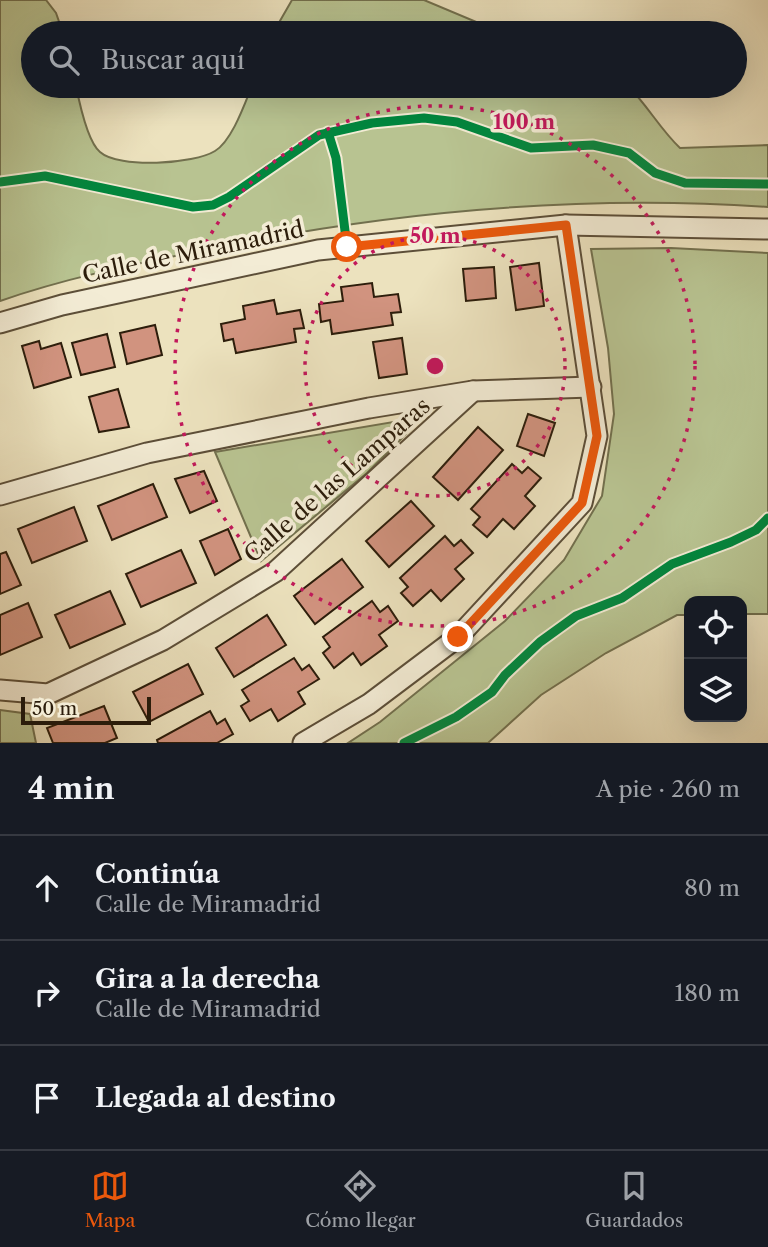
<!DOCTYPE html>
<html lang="es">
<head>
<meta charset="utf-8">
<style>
	:root { --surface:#171b24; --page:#242831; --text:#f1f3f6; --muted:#9ea1a6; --line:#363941; --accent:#ea580c }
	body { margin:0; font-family:"Libre Caslon Text",serif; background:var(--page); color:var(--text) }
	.controls { position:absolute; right:21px; bottom:21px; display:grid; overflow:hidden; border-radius:14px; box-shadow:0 7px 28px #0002 }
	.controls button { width:63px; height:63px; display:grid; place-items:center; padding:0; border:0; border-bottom:2px solid var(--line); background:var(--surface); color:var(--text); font:35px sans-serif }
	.scale { position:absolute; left:21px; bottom:18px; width:130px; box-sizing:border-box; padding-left:7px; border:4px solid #2c1d0b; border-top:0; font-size:19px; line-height:24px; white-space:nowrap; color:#2c1d0b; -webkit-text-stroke:5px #f3ecd5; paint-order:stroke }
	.stop { position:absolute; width:21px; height:21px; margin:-16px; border:5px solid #ea580c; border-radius:50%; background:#fff }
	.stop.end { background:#ea580c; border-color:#fff; box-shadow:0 2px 7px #0008 }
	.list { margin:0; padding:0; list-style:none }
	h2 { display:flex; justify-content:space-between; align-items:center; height:91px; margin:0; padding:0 28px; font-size:30px }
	h2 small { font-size:23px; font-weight:400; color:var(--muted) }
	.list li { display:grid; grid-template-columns:46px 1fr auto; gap:21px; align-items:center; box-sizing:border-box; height:105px; padding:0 28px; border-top:2px solid var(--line) }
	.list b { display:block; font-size:26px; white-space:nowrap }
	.list p { margin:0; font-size:23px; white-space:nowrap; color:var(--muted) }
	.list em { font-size:23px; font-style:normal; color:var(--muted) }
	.icon { flex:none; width:38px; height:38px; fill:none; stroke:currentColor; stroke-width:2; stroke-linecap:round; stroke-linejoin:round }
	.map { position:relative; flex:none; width:768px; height:743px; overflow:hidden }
	.search { position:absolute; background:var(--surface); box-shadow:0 7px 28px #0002; left:21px; right:21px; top:21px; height:77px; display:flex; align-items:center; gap:18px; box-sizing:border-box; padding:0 24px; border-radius:38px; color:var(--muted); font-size:26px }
	.sheet { height:406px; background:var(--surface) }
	nav { display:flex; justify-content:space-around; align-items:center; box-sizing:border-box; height:98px; border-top:2px solid var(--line); background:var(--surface); font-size:19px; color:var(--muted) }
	nav a { display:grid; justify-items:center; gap:4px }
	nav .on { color:var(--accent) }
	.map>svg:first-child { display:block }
</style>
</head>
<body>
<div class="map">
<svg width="768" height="743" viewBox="0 0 768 743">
	<rect width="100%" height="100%" fill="#ece2be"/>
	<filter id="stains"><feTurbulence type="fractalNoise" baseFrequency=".00286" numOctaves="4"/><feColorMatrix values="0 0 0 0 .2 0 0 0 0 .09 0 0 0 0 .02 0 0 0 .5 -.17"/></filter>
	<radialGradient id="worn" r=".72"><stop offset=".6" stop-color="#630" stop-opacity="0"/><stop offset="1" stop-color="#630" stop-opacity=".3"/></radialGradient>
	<!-- park -->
	<g fill="#b8c391" stroke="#72704e" stroke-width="2">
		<path d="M0,0H46L56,13L63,33H33V86H76C79,101 88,142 100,152C119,169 194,164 215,151C232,141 245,103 252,86H628C648,106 660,129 680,148L768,145V207C575,194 384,212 195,252C130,265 63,279 0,301Z"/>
		<path d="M292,0H424L481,24L519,26L545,33H273Z"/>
		<path d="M671,248L768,253V614H742V601H689V615H677L606,653L541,695L488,743H348L380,722L505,621L564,560L602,496L614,414L608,348L591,249Z"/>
		<path d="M405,420L411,429L367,473L261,561L215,452Z"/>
		<path d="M0,710L30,714L36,743H0Z"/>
	</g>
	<!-- building -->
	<g fill="#d1937f" stroke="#2c1d0b" stroke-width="2">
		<path d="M539,263L544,306L516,310L510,267Z"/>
		<path d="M494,267L496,298L466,301L463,269Z"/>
		<path d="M372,283L374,297L398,294L401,312L391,313L393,325L332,334L330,320L321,322L319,304L343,301L341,287Z"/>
		<path d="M274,300L277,314L300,310L304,328L294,329L296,342L236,353L233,339L224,341L221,324L245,319L243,306Z"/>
		<path d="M155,325L162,355L127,364L120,333Z"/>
		<path d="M107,334L115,367L81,375L72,343Z"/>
		<path d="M402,338L407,374L379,378L373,342Z"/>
		<path d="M39,341L41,349L61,343L71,377L34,388L22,346Z"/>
		<path d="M118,389L129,427L99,432L89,397Z"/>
		<path d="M528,414L555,423L544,456L517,446Z"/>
		<path d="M478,427L503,450L458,500L433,477Z"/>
		<path d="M512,464L522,473L528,467L541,478L525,496L535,506L514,529L503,519L487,537L473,525L480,517L471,509Z"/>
		<path d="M204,471L217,501L190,513L175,479Z"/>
		<path d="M153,484L167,517L112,540L98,506Z"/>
		<path d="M411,501L434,526L389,567L366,541Z"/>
		<path d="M74,507L87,541L32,563L18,529Z"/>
		<path d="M228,529L241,559L215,575L200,541Z"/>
		<path d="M445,536L454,546L461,540L473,553L455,569L464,579L441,601L431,590L413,606L401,593L408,587L400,578Z"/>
		<path d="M181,550L196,583L141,607L126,574Z"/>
		<path d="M6,552L21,585L0,594V554Z"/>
		<path d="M342,559L363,587L315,624L294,596Z"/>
		<path d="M110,591L125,624L70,648L55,615Z"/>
		<path d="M372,601L380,612L388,606L398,621L379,635L387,646L361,665L353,653L334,668L323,653L330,647L323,637Z"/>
		<path d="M28,603L42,637L0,655V615Z"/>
		<path d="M267,615L286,645L234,677L216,648Z"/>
		<path d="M294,658L302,670L309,665L319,679L298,692L305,704L278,721L271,709L250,721L241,706L249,701L242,690Z"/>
		<path d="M188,664L203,694L149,722L133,692Z"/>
		<path d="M104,706L117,738L105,743H53L47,728Z"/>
		<path d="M210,711L217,724L225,719L233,734L217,743H158L157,740Z"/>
	</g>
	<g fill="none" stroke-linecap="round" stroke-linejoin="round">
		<!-- minor casing -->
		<g stroke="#5c4e38" stroke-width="23">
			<g id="minor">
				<path d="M0,323L62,305L318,250L566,225L768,229"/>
				<path d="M0,495L147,453L369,408L473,391L591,387"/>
				<path d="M0,690L48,694L163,640L275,572L473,391"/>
				<path d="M303,743L369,704L458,637L582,503L597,436L566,225"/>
			</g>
		</g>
		<!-- minor -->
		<use href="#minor" stroke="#f3ecd5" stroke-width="19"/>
		<!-- cycleway casing -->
		<g stroke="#f3ecd5" stroke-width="13">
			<g id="cycleway">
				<path d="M328,132L336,158L347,247"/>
				<path d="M0,182L45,176L193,207L213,205L229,197L319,135L372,123L424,118L457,122L531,148L593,145L629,153L655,173L685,183L768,184"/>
				<path d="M404,743L456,717L492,692L505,675L540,642L576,616L622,598L672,564L731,542L756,530L768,518"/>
			</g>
		</g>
		<!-- cycleway -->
		<use href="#cycleway" stroke="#00873e" stroke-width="9"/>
	</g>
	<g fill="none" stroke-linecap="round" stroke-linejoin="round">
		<!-- route -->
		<path stroke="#ea580c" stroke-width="9" d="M347,247L566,225L597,436L582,503L458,637"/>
	</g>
	<!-- distance rings -->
	<g fill="none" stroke="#c2185b" stroke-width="3.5" stroke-dasharray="3.5 7">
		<circle cx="435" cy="366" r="130"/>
		<circle cx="435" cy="366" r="260"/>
	</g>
	<g text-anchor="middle" stroke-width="7" stroke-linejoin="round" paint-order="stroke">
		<!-- street labels -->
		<g font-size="23" fill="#2c1d0b" stroke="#f3ecd5">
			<text transform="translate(193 252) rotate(-12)" y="8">Calle de Miramadrid</text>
			<text transform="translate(337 480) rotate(-41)" y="8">Calle de las Lamparas</text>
		</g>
	</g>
	<circle cx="435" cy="366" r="10" fill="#c2185b" stroke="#f3ecd5" stroke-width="3.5"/>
	<g font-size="21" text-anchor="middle" font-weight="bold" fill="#c2185b" stroke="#f3ecd5" stroke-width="7" stroke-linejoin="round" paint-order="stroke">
		<text x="524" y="129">100 m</text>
		<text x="435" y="243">50 m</text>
	</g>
	<rect width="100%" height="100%" filter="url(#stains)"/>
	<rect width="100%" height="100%" fill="url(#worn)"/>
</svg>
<div class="controls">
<button><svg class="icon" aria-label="locate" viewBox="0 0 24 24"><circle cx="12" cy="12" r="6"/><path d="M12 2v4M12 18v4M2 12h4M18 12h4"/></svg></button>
<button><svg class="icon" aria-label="layers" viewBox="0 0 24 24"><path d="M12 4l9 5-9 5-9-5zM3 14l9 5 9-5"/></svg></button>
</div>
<div class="scale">50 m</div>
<div class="stop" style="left:347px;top:247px"></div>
<div class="stop end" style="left:458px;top:637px"></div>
<div class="search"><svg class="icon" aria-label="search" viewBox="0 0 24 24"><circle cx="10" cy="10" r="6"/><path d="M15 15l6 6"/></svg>Buscar aquí</div>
</div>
<section class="sheet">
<h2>4 min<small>A pie · 260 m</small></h2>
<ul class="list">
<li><svg class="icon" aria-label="ahead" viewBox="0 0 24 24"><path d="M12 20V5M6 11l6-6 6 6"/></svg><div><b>Continúa</b><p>Calle de Miramadrid</p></div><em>80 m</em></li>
<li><svg class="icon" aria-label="right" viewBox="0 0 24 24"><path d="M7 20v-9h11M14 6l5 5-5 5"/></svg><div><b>Gira a la derecha</b><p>Calle de Miramadrid</p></div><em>180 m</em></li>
<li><svg class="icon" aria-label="arrive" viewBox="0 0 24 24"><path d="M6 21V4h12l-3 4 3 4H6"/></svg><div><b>Llegada al destino</b></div></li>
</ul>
</section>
<nav>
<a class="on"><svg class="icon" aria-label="map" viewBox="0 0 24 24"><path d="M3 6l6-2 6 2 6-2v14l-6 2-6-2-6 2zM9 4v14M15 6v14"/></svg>Mapa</a>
<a><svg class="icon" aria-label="directions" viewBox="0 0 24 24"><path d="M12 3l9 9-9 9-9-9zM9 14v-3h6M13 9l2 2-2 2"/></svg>Cómo llegar</a>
<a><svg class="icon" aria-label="saved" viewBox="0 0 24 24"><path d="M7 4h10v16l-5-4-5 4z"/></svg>Guardados</a>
</nav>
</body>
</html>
